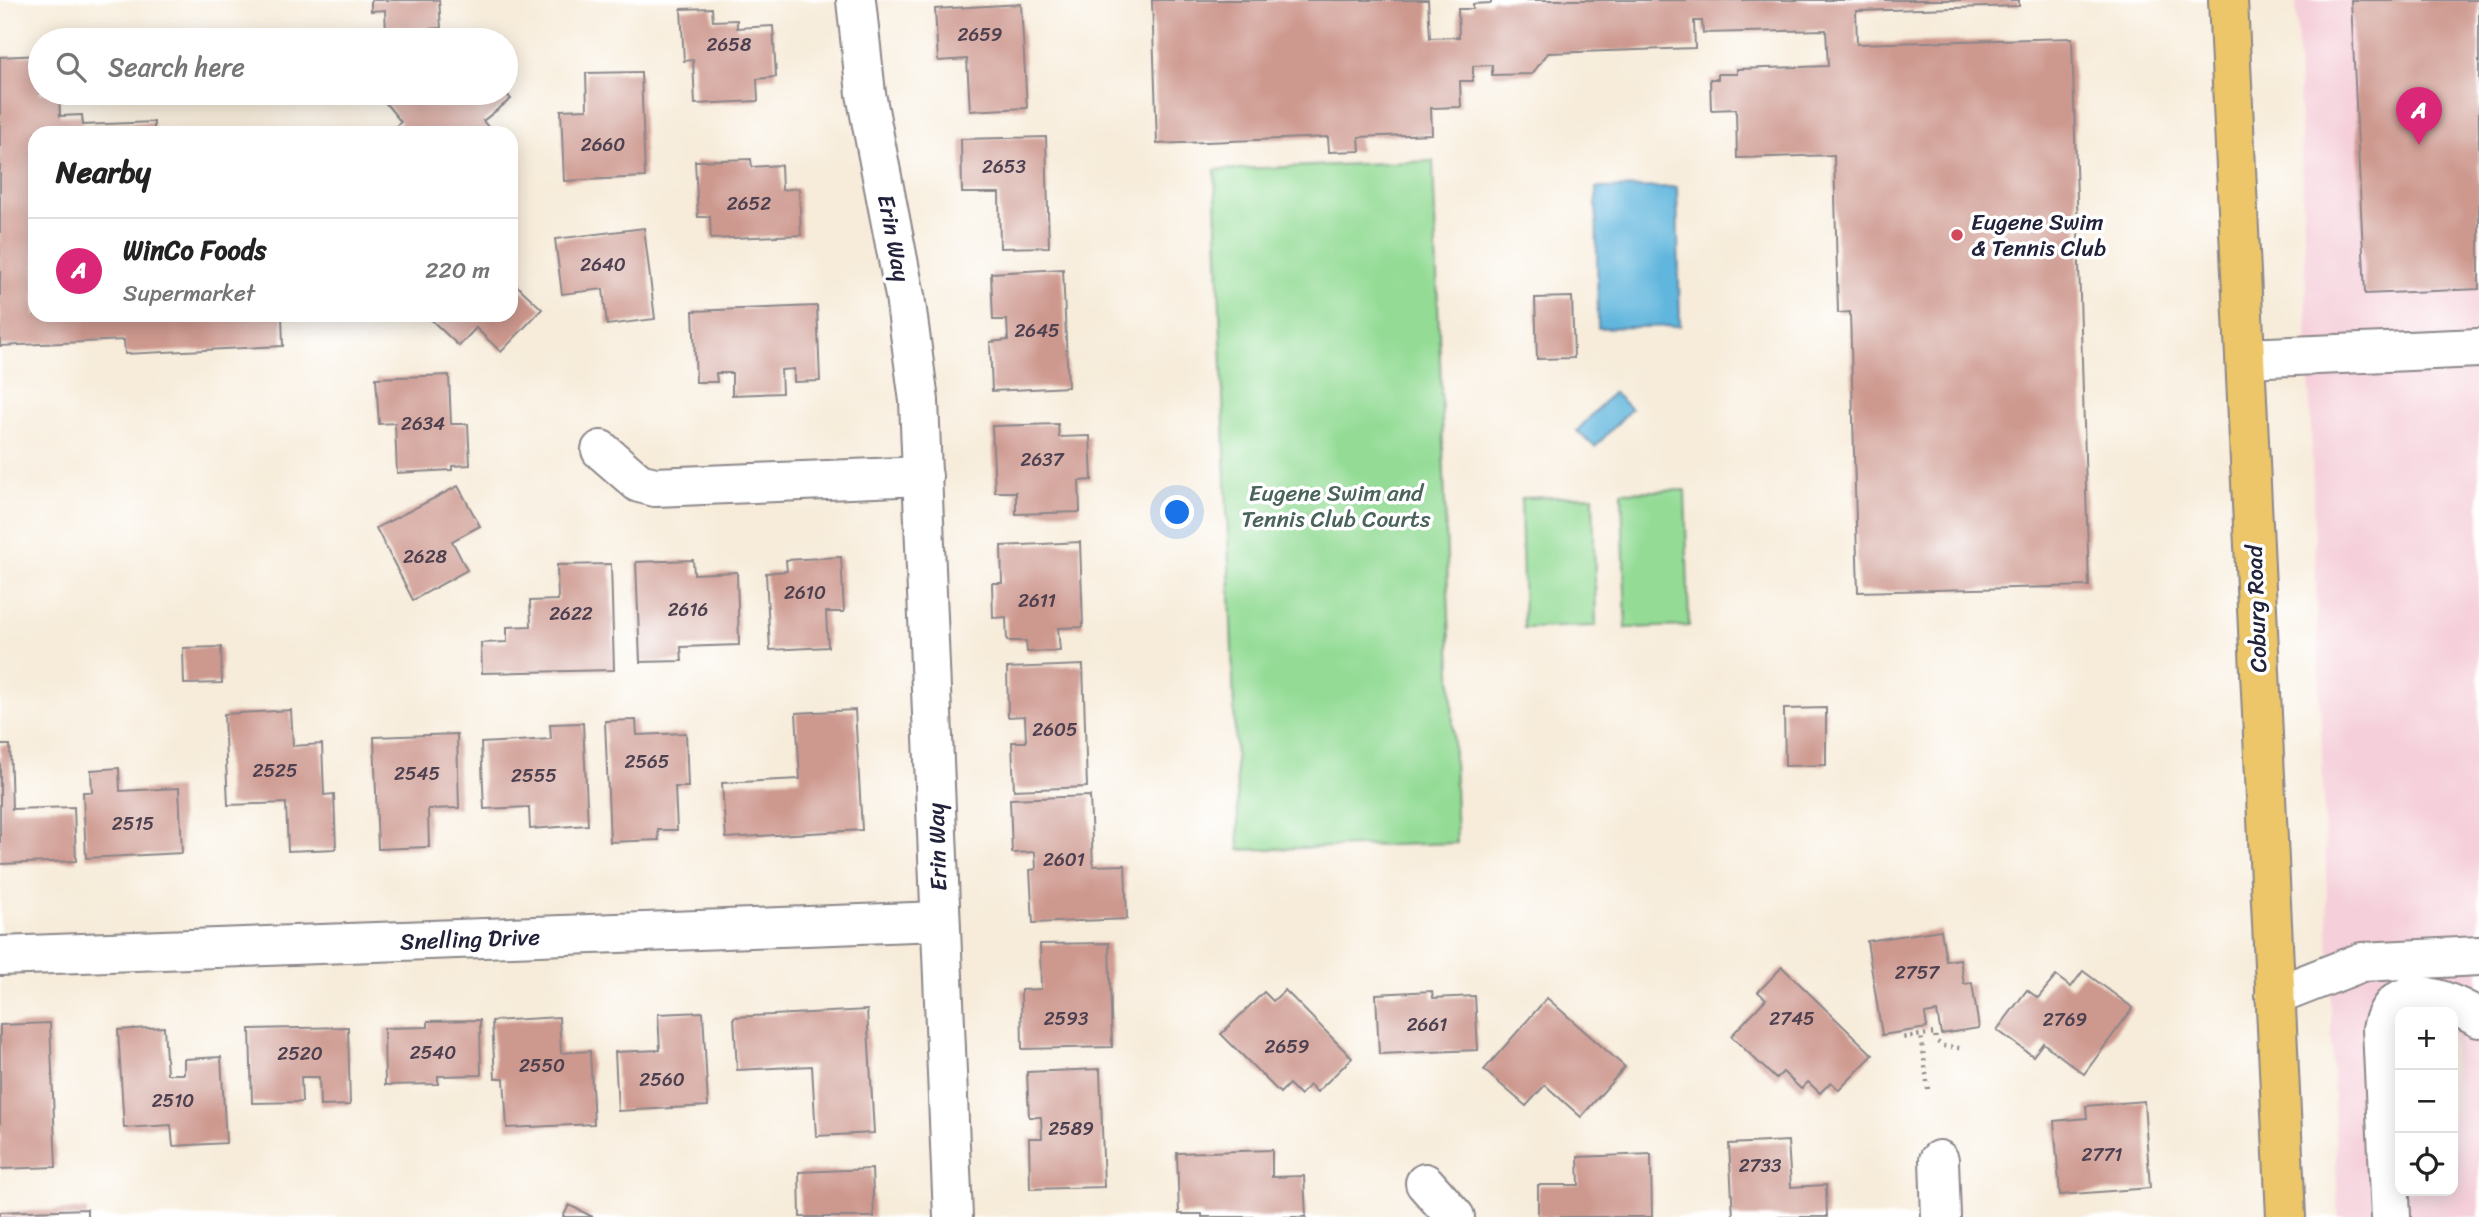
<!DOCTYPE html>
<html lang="en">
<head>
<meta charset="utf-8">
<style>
	:root { --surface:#fff; --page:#f2f2f2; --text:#222; --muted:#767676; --line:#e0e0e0; --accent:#db2777 }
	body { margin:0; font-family:Sriracha,sans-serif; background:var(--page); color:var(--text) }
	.controls { position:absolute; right:21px; bottom:21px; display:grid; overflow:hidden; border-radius:14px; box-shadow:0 4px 18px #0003 }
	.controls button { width:63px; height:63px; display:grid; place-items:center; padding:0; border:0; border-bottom:2px solid var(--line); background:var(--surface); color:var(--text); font:35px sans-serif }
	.you { position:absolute; left:1178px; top:513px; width:24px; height:24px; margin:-18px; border:5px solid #fff; border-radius:50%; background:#1a73e8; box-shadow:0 0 0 10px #1a73e833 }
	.badge { display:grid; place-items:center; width:46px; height:46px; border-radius:50%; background:var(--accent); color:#fff; font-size:23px; font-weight:700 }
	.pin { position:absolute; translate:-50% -58px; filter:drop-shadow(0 2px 4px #0008) }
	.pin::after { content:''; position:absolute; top:37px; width:24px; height:21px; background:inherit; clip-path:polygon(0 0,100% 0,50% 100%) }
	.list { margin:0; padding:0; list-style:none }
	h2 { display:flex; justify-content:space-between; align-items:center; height:91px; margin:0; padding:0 28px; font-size:30px }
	h2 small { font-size:23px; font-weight:400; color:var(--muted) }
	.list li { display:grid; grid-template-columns:46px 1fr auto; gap:21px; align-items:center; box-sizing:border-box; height:105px; padding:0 28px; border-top:2px solid var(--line) }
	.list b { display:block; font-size:26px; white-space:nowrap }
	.list p { margin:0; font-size:23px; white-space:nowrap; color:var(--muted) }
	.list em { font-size:23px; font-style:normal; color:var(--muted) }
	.icon { flex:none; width:38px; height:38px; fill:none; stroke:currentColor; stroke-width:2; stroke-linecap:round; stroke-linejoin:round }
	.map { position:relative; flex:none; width:2479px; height:1217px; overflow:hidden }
	.search { position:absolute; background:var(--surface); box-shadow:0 4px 18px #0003; left:28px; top:28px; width:490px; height:77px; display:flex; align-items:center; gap:18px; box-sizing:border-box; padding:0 24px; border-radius:38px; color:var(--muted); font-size:26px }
	.panel { position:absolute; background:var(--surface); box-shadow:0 4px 18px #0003; left:28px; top:126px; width:490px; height:196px; border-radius:21px }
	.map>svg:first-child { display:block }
</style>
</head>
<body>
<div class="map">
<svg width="2479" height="1217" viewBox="0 0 2479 1217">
	<rect width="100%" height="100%" fill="#fff"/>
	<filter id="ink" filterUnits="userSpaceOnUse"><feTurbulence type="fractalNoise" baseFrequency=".0143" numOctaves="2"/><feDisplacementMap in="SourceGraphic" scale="14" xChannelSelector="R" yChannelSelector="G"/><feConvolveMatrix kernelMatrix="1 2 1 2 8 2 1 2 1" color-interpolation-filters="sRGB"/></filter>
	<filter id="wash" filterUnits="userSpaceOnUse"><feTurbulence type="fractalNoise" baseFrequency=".00686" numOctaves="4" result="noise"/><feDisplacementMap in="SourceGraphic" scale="28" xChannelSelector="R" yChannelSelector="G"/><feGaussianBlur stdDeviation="1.57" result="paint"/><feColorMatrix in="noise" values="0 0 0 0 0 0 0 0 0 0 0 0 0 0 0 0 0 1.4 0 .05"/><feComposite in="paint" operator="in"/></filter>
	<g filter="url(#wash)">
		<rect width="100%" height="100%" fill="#f7ecda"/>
		<!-- built -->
		<path fill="#f5cfd9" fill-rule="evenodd" d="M2296,0H2479V1217H2338ZM2400,1012H2453V1191H2400Z"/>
		<!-- green -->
		<g fill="#94dc96" stroke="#5b7f68" stroke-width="2">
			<path d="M1433,161L1457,843L1239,850L1215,170Z"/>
			<path d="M1685,490L1689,626L1626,628L1622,492Z"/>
			<path d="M1593,496L1596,626L1524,628L1521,498Z"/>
		</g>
		<!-- water -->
		<g fill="#61b6dd" stroke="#426c8c" stroke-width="2">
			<path d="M1677,187L1680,326L1598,328L1596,188Z"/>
			<path d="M1613,392L1631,409L1595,447L1577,431Z"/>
		</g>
		<g id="blocks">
			<!-- building -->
			<g fill="#cd988e">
				<path d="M371,0H439L441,28L386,32L385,10L371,11Z"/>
				<path d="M1152,0H1428L1430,38L1459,37L1458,9H1473V4L1491,3V0H2019V6L1856,11L1857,44L2072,38L2089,586L1858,592L1850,312L1838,313L1834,155L1737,158L1736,109L1711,110L1710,79H1718V74H1737V69L1828,66L1826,30L1703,33L1702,21H1694L1695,48L1548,53L1532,74L1492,75V65L1473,66V81H1460L1461,107L1431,108L1432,134L1359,137L1360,151L1329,152L1328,137L1157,144Z"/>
				<path d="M2351,0H2479V289L2365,294Z"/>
				<path d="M1021,4L1027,108L970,111L967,59L938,61L935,9Z"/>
				<path d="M712,8L713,21L737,20V28L773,26L776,77L757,79L758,101L695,104L693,60L684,61L681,9Z"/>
				<path d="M40,55V93H59L60,116L82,115L83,125L154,122V133H35V315H282L283,346L125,354L124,340L0,346V57Z"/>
				<path d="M641,72L645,177L564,181L561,110L587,109L586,73Z"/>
				<path d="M393,93H506L511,99L483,121L490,129L485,133H394L392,130L401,122L383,100Z"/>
				<path d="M1046,137L1049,247L1000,248L999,193H962L961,139Z"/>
				<path d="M751,159L752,167L781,165L782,190L799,188L801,235L711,239L710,217H698L695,161Z"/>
				<path d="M644,228L655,319L607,325L603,289L562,294L555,239Z"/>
				<path d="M1063,269L1068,387L992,391L990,342L1008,340L1007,320H993L991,273Z"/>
				<path d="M511,280L542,309L501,352L476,328L459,346L426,315H511Z"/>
				<path d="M1572,297L1574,358L1537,359L1535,298Z"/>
				<path d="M817,306L820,381L794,382V369L781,370L782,393L732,395V373H716L717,382H696L693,311Z"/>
				<path d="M449,375L451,424H468L470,465L452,466V470L397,473L395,423L379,424L376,378Z"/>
				<path d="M1058,424L1059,437L1090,436L1092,480L1079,481L1080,512L1016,514V492H995L992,426Z"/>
				<path d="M458,486L480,526L452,541L467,570L413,600L376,528Z"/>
				<path d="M1080,542L1083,627L1058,628L1060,651L1027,652L1026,641H1007L1006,617L993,618L992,583H1002L1001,546Z"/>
				<path d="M841,557L844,612H826L828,647L770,650L766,573L787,571L786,560Z"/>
				<path d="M693,560L694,574L737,572L739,645L681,647L682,661L640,662L636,562Z"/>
				<path d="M611,564L614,670L482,673L481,643L507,642V627L531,626L530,601L558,600L557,565Z"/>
				<path d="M221,647L222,683L184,684L183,648Z"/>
				<path d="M1083,665L1087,787L1014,790L1012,742H1026L1025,716L1008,717L1007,668Z"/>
				<path d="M1826,708V765L1785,766L1784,709Z"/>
				<path d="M291,710L293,746L322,744L324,795L334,794L336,849L288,851L286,803L228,805L224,714Z"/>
				<path d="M855,710L862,830L726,838L722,783L800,779L796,713Z"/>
				<path d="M636,720L637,735L686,733L688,787H675L677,830H658L659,840L610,842L605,721Z"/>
				<path d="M583,723L588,825L530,829L529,807L484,809L481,743L551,739L550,724Z"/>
				<path d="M457,734L459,808L428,809L429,847L378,849L374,737Z"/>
				<path d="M0,745H10L12,809L74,807L76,861L0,864Z"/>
				<path d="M119,768L120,791L179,788L182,853L86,858L83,792H92L91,770Z"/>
				<path d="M1090,796L1093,866L1125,865L1127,919L1033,923L1030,870L1036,869L1035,852L1012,853L1010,799Z"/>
				<path d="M1941,930L1946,961L1960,959L1964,984L1972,983L1979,1028L1941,1034L1937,1012L1925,1014L1927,1028L1882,1035L1867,941Z"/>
				<path d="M1109,943L1112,1047L1022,1049L1021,990L1041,989L1040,944Z"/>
				<path d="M1782,967L1873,1055L1839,1090L1831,1082L1820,1093L1808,1082L1801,1089L1783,1072L1776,1079L1731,1036L1766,999L1758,992Z"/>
				<path d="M2083,971L2133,1008L2084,1074L2043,1043L2033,1056L1997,1030L2027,990L2038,998L2056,976L2071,987Z"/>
				<path d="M1285,990L1352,1058L1317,1092L1310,1085L1300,1095L1289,1084L1280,1093L1221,1034L1264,992L1273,1001Z"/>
				<path d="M1432,991L1433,998L1475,996L1478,1050L1379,1054L1376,994Z"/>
				<path d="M1547,998L1625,1067L1581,1117L1545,1085L1526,1106L1484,1070Z"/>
				<path d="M867,1010L874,1133L816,1136L812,1066L737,1070L734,1017Z"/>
				<path d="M703,1012L708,1106L618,1111L615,1052L660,1050L658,1014Z"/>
				<path d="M559,1017L561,1053L590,1051L594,1124L507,1128L504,1078H495L492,1021Z"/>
				<path d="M480,1020L481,1075L438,1076V1084L385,1085L384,1028L428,1027V1021Z"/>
				<path d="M50,1023L56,1167L0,1169V1025Z"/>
				<path d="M164,1027L167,1074H184V1059L221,1057L226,1143L173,1146L171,1125L124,1128L118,1030Z"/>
				<path d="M348,1027L350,1105L320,1106L319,1077H301L302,1102L252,1103L250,1029Z"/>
				<path d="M1100,1069L1104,1187L1030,1189L1029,1138H1042L1041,1117H1029L1027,1072Z"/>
				<path d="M2144,1101L2150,1188L2060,1195L2054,1121L2087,1118L2086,1106Z"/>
				<path d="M1788,1141L1791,1187L1826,1185L1827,1217H1733L1729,1144Z"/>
				<path d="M1272,1150V1177L1304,1176L1306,1217H1202V1214H1179L1177,1153Z"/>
				<path d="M1651,1154L1652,1217H1538V1185H1579L1578,1157Z"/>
				<path d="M872,1169L874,1217H800L799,1172Z"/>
				<path d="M569,1205L593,1217H563Z"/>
				<path d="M87,1209V1217H0V1212Z"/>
			</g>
		</g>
	</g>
	<g filter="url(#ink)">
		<use href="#blocks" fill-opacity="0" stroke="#8c878a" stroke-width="2"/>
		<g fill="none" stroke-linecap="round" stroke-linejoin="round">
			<!-- minor casing -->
			<g stroke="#8c878a" stroke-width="42">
				<g id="minor">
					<path d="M856,0L866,94L905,296L919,401L953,1217"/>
					<path d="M2246,358L2479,348"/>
					<path d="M601,450L639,483L655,487L923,476"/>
					<path d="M0,956L940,921"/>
					<path d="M2275,996L2362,962L2479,956"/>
					<path d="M1939,1160L1941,1217"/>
					<path d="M1425,1183L1455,1217"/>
					<path d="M2391,1217L2382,1029C2394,974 2447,1000 2479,1018"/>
				</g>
			</g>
			<!-- major casing -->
			<g stroke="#8c878a" stroke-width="42">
				<path id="major" d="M2228,0L2286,1217"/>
			</g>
			<!-- path -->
			<path stroke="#8c878a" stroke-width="4.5" stroke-dasharray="2 5" stroke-linecap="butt" d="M1928,1089L1921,1035L1901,1038L1935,1033L1936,1041L1943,1046L1960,1048"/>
			<!-- minor -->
			<use href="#minor" stroke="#fff" stroke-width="38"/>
			<!-- major -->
			<use href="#major" stroke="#ecc669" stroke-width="38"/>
		</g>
	</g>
	<!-- markers -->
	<circle fill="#d1495b" stroke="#fff" stroke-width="2.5" cx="1957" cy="235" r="7"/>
	<g text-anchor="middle" stroke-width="7" stroke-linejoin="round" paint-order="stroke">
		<!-- number labels -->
		<g font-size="19" fill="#4d4050">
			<text x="980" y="41">2659</text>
			<text x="729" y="51">2658</text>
			<text x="603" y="151">2660</text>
			<text x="1004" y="173">2653</text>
			<text x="749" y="210">2652</text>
			<text x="603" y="271">2640</text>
			<text x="1037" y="337">2645</text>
			<text x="423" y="430">2634</text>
			<text x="1042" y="466">2637</text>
			<text x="425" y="563">2628</text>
			<text x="805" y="599">2610</text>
			<text x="1037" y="607">2611</text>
			<text x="688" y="616">2616</text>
			<text x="571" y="620">2622</text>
			<text x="1055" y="736">2605</text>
			<text x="647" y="768">2565</text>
			<text x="275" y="777">2525</text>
			<text x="417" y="780">2545</text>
			<text x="534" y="782">2555</text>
			<text x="133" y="830">2515</text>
			<text x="1064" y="866">2601</text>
			<text x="1917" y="979">2757</text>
			<text x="1066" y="1025">2593</text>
			<text x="1792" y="1025">2745</text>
			<text x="2065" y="1026">2769</text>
			<text x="1427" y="1031">2661</text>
			<text x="1287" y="1053">2659</text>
			<text x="433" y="1059">2540</text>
			<text x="300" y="1060">2520</text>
			<text x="542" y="1072">2550</text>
			<text x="662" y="1086">2560</text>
			<text x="173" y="1107">2510</text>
			<text x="1071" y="1135">2589</text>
			<text x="2102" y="1161">2771</text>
			<text x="1760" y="1172">2733</text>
		</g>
		<!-- poi labels -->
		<g font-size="23" fill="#22223b" stroke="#fff" text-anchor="start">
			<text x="1971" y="230">Eugene Swim<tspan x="1971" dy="26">&amp; Tennis Club</tspan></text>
		</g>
		<!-- street labels -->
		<g font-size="23" fill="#22223b" stroke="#fff">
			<text transform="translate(894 238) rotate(79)" y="8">Erin Way</text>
			<text transform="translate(2256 609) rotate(-92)" y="8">Coburg Road</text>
			<text transform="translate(937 847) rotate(-92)" y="8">Erin Way</text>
			<text transform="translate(470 939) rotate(-2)" y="8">Snelling Drive</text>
		</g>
		<!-- park labels -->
		<g font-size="23" fill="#4a635b" stroke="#fff">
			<text x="1336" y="501">Eugene Swim and<tspan x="1336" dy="26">Tennis Club Courts</tspan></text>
		</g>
	</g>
</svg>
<div class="controls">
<button>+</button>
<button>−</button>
<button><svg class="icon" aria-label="locate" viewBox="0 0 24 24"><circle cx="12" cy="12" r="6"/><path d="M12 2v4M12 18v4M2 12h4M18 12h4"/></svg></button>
</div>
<div class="you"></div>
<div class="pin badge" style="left:2419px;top:145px">A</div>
<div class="search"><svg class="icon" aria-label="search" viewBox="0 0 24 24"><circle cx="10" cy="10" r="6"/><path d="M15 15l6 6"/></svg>Search here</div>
<section class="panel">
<h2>Nearby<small></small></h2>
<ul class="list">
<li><span class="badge">A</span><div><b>WinCo Foods</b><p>Supermarket</p></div><em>220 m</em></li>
</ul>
</section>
</div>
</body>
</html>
